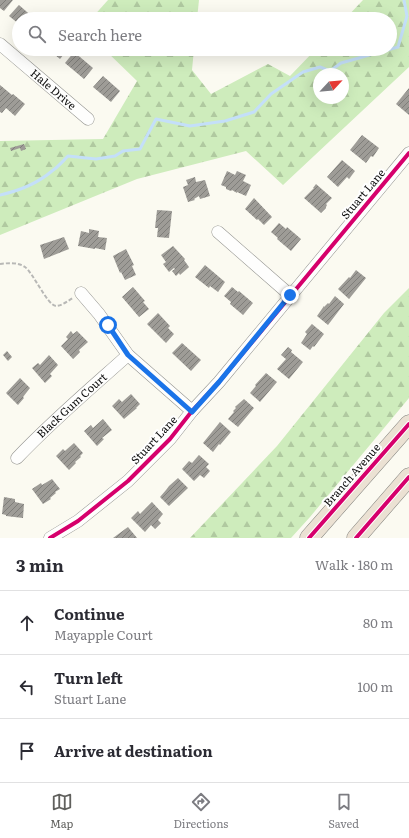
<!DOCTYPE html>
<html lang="en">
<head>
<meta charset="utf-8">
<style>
	:root { --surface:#fff; --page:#f2f2f3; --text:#2b2b33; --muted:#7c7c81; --line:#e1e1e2; --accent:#60605d }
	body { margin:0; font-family:Literata,serif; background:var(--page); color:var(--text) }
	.compass { position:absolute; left:313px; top:68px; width:36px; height:36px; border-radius:50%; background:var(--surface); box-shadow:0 4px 16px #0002; rotate:64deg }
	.stop { position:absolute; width:12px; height:12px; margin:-9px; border:3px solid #1a73e8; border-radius:50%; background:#fff }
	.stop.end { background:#1a73e8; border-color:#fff; box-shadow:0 1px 4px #0008 }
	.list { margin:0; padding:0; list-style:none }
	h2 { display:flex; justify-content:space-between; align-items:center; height:52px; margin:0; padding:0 16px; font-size:17px }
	h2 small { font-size:13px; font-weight:400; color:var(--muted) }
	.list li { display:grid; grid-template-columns:26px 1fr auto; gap:12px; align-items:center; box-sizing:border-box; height:64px; padding:0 16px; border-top:1px solid var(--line) }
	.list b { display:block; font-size:15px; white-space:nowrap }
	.list p { margin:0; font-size:13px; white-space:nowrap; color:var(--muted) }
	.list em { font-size:13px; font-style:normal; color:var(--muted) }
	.icon { flex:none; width:22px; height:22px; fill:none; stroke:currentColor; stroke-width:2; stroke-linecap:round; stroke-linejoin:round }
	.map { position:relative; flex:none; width:409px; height:538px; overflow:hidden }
	.search { position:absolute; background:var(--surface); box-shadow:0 4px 16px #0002; left:12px; right:12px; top:12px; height:44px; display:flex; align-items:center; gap:10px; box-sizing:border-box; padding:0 14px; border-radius:22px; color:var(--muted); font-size:15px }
	.sheet { height:244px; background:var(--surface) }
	nav { display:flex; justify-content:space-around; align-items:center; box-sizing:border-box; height:56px; border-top:1px solid var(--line); background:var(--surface); font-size:11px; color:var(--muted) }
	nav a { display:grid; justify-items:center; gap:2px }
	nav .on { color:var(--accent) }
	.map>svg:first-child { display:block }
</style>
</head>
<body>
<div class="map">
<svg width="409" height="538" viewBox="0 0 409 538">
	<defs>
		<pattern id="forest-firs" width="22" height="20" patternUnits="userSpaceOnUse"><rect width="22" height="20" fill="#ceecbc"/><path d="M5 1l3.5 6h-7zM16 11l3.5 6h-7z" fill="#b0c9a0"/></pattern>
		<pattern id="building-hatch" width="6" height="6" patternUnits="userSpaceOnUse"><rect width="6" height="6" fill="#9e9c97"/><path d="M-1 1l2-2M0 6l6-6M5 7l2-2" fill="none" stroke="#7f7e7a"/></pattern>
	</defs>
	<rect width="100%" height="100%" fill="#fbfaf1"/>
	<!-- forest -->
	<g fill="url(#forest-firs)" fill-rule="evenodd">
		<path d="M108,0H199L197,19H91Z"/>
		<path d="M363,0H409V67L283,185L246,151L137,179L0,235V141L103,139L137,81L104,49H194L192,70L211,94L268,64L290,76L316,49H390V19H345ZM319,74H343V98H319Z"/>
		<path d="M409,288V398L310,517L291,538H190L277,446L384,313Z"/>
	</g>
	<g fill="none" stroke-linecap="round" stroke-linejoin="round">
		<!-- stream -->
		<path stroke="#c4dff9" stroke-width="3" d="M0,195C18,191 38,183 52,171C58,167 63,161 68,156L96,159L115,156L123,151L140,149L156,119L190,126L225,121L254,112L271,94L303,72L320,67L330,71L341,63L398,47L407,16L404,0"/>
	</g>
	<!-- building -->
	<g fill="url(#building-hatch)">
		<path d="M0,0H13L4,11L0,8Z"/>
		<path d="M19,5L35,19H19V24L9,16Z"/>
		<path d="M48,49H68L60,59Z"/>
		<path d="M74,52L93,68L84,79L65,63Z"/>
		<path d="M103,76L120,91L111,102L93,87Z"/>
		<path d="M0,85L12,95L13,94L25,104L15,116L6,108L2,113L0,112Z"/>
		<path d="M409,88V115L396,104Z"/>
		<path d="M362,135L379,148L373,157L371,156L366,163L350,150Z"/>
		<path d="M24,144L26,149L21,151L20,148L11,151L10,148Z"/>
		<path d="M342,160L355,171L349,179L347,177L338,187L327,177Z"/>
		<path d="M227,171L235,175L237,171L246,175L243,181L251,185L246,196L237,192V193L232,190L231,191L226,189V187L221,185Z"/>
		<path d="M195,177L196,182L205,180L210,196L200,199L199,196L194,199L195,200L188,202L183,187L188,185L186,180Z"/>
		<path d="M316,184L332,198L326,204L327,205L326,207V208L321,213L304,198L314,188H313Z"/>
		<path d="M254,198L272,217L264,225L258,219L257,220L245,209Z"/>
		<path d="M157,210L172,211L169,238L157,237L158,228H155Z"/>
		<path d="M279,223L286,229L287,227L301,239L291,251L277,239L278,238L271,232Z"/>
		<path d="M89,229L99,231L98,237L107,238L105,250L95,248V249L78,246L81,231L89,233Z"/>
		<path d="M64,237L69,249L44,259L40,245Z"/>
		<path d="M173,246L185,259L184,260L189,267L180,275L179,273L176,276L172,271L175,269L174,268L169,272L163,264L166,262L161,255Z"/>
		<path d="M126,249L134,265L132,266L136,275L125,280L121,272L120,273L113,256Z"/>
		<path d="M205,265L225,282L218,292L210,286L209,288L195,277Z"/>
		<path d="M356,270L366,278L349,299L338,289L349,277L350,278Z"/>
		<path d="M133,287L145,301L143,302L149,309L139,317L122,297Z"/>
		<path d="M232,287L238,292L239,291L253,303L243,315L230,304L231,302L224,296Z"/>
		<path d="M335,296L344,304L328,325L317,316L324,306V307L328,303L329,304Z"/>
		<path d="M158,313L170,326L168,328L174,334L166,343L147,324Z"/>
		<path d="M312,324L324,334L314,347L313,346L310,350L301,343L307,334L305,332Z"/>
		<path d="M71,331L73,334L77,331L88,342L79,350L80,352L73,359L61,346L68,339L66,337Z"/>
		<path d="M182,343L201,360L191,371L172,353Z"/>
		<path d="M288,347L292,350L291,352L303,362L289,379L277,369L286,359L281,355Z"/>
		<path d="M7,351L12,357L8,361L3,355Z"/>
		<path d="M49,355L58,365L50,374L52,376L45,383L32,368L38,363L40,365Z"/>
		<path d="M266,373L277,382L260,402L250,393L256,386L255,385Z"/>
		<path d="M20,378L30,388L23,397L24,398L18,405L6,393Z"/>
		<path d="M131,394L140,404L136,408H137L124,419L112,406L119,399L122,402Z"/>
		<path d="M244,399L254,408L238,427L228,419L234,412L233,411L236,408L235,407Z"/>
		<path d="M103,419L112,430L102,438L104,439L97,446L84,431L91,425L93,428Z"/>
		<path d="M220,422L231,432L220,445L219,444L213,452L203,443Z"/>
		<path d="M74,443L83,453L80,456L81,457L75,462L76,463L69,470L56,456L63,449L65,451Z"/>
		<path d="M199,455L209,464L206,467L210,471L204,478L200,475L194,481L182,469L189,461L192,463Z"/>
		<path d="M178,478L188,488L169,506L160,497L166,490L169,486Z"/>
		<path d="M52,479L60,489L55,492L56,493L50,498L51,499L43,504L32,489L41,483L42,485Z"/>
		<path d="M4,497L15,499V502L24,504L23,518L6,516V515L2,514Z"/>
		<path d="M152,502L163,514L158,520L161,523L155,529L151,525L145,532L131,518L138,511L140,514Z"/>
		<path d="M128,527L137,538H113Z"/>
	</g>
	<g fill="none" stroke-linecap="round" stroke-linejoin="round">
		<!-- minor casing -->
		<g stroke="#949490" stroke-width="13">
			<g id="minor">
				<path id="s1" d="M0,44L88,119"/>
				<path d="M218,232L290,295"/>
				<path d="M81,293L99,314L128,355L192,411"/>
				<path id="s2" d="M17,458C52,421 90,389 128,355"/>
				<path d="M50,538L78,521L128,481L170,439L192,411L219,382L409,153"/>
			</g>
		</g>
		<!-- highway casing -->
		<g stroke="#81817d" stroke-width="19">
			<g id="highway">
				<path d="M309,538L409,424"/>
				<path d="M356,538L409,477"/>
			</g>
		</g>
		<!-- path -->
		<path stroke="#b8b8b6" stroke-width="2" stroke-dasharray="4 2" stroke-linecap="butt" d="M0,264C8,263 18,262 25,267C34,274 47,305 56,306C62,306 69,300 73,298"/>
		<!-- minor -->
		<use href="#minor" stroke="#fefefd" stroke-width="12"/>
		<!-- highway -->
		<use href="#highway" stroke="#ebe1d3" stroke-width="18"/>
		<!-- cycleway casing -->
		<g stroke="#fff" stroke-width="6">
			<g id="cycleway">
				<path d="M50,538L78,521L128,481L170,439L192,411L219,382L409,153"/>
				<path d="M309,538L409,424"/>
				<path d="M356,538L409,477"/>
			</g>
		</g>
		<!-- cycleway -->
		<use href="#cycleway" stroke="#d6006c" stroke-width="4"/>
	</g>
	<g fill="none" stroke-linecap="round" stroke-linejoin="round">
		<!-- route -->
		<path stroke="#1a73e8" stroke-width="5" d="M108,325L128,355L192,412L219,382L290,295"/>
	</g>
	<g text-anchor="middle" stroke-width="4" stroke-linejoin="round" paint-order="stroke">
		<!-- street labels -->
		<g font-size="11" fill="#0d0d0d" stroke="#fff">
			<text dy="4" stroke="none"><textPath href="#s1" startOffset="70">Hale Drive</textPath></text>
			<text transform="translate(363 194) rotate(-50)" y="4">Stuart Lane</text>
			<text dy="4" stroke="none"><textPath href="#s2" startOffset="76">Black Gum Court</textPath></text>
			<text transform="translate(154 440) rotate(-47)" y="4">Stuart Lane</text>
			<text transform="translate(352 475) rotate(-49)" y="4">Branch Avenue</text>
		</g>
	</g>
</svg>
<svg class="compass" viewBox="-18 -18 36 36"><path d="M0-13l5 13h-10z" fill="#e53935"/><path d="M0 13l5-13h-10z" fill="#7c7c81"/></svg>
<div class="stop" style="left:108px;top:325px"></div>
<div class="stop end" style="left:290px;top:295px"></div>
<div class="search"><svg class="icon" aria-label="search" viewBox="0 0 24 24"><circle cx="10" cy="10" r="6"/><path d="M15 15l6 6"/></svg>Search here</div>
</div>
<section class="sheet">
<h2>3 min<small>Walk · 180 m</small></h2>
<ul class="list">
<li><svg class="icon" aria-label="ahead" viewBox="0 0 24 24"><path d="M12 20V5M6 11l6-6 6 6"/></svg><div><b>Continue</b><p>Mayapple Court</p></div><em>80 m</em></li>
<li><svg class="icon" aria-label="left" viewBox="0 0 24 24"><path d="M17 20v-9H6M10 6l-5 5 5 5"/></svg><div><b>Turn left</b><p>Stuart Lane</p></div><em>100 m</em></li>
<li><svg class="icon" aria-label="arrive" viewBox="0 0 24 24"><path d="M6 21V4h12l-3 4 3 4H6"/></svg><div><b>Arrive at destination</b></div></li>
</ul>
</section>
<nav>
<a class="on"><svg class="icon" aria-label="map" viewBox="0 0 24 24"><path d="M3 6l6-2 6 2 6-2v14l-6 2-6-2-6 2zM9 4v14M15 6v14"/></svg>Map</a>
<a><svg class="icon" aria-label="directions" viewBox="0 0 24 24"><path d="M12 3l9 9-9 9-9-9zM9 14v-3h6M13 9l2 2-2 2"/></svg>Directions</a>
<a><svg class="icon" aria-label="saved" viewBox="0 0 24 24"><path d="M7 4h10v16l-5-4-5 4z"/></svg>Saved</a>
</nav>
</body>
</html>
